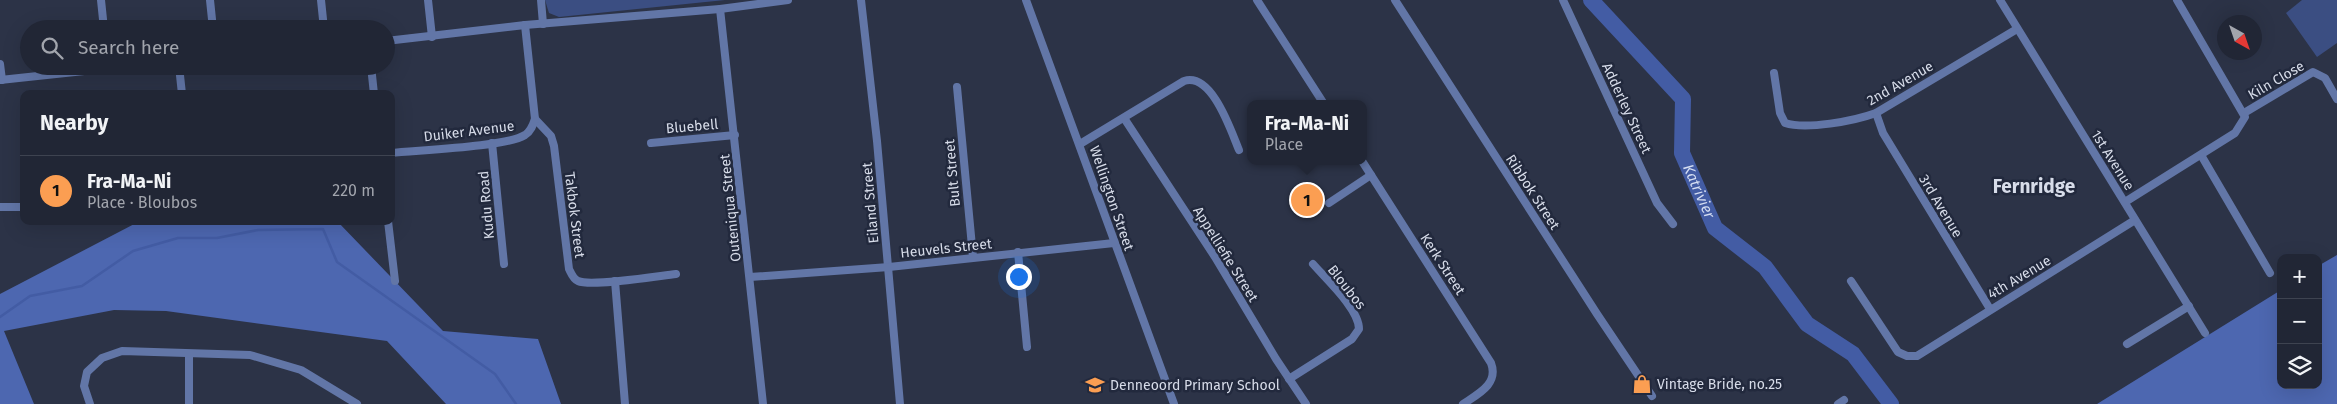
<!DOCTYPE html>
<html lang="en">
<head>
<meta charset="utf-8">
<style>
	:root { --surface:#212635; --page:#2d3241; --text:#f1f3f6; --muted:#a2a5ad; --line:#3e4350; --accent:#fb9e52 }
	body { margin:0; font-family:"Fira Sans",sans-serif; background:var(--page); color:var(--text) }
	.controls { position:absolute; right:15px; bottom:15px; display:grid; overflow:hidden; border-radius:10px; box-shadow:0 5px 20px #0002 }
	.controls button { width:45px; height:45px; display:grid; place-items:center; padding:0; border:0; border-bottom:1px solid var(--line); background:var(--surface); color:var(--text); font:25px sans-serif }
	.compass { position:absolute; left:2217px; top:15px; width:45px; height:45px; border-radius:50%; background:var(--surface); box-shadow:0 5px 20px #0002; rotate:140deg }
	.you { position:absolute; left:1018px; top:276px; width:18px; height:18px; margin:-12px; border:4px solid #fff; border-radius:50%; background:#1a73e8; box-shadow:0 0 0 8px #1a73e833 }
	.badge { display:grid; place-items:center; width:32px; height:32px; border-radius:50%; background:var(--accent); color:#111; font-size:16px; font-weight:700 }
	.pin { position:absolute; translate:-50% -50%; border:2px solid #fff; box-shadow:0 1px 5px #0006 }
	.popup { position:absolute; left:1247px; top:100px; width:120px; height:65px; box-sizing:border-box; display:grid; place-content:center; border-radius:10px; background:var(--surface); filter:drop-shadow(0 1px 4px #0005); font-size:16px; white-space:nowrap; color:var(--muted) }
	.popup b { font-size:19px; color:var(--text) }
	.popup::after { content:''; position:absolute; left:50%; top:100%; margin-left:-10px; border:10px solid transparent; border-top-color:var(--surface) }
	.list { margin:0; padding:0; list-style:none }
	h2 { display:flex; justify-content:space-between; align-items:center; height:65px; margin:0; padding:0 20px; font-size:21px }
	h2 small { font-size:16px; font-weight:400; color:var(--muted) }
	.list li { display:grid; grid-template-columns:32px 1fr auto; gap:15px; align-items:center; box-sizing:border-box; height:70px; padding:0 20px; border-top:1px solid var(--line) }
	.list b { display:block; font-size:19px; white-space:nowrap }
	.list p { margin:0; font-size:16px; white-space:nowrap; color:var(--muted) }
	.list em { font-size:16px; font-style:normal; color:var(--muted) }
	.icon { flex:none; width:28px; height:28px; fill:none; stroke:currentColor; stroke-width:2; stroke-linecap:round; stroke-linejoin:round }
	.map { position:relative; flex:none; width:2337px; height:404px; overflow:hidden }
	.search { position:absolute; background:var(--surface); box-shadow:0 5px 20px #0002; left:20px; top:20px; width:375px; height:55px; display:flex; align-items:center; gap:12px; box-sizing:border-box; padding:0 18px; border-radius:28px; color:var(--muted); font-size:19px }
	.panel { position:absolute; background:var(--surface); box-shadow:0 5px 20px #0002; left:20px; top:90px; width:375px; height:135px; border-radius:10px }
	.map>svg:first-child { display:block }
</style>
</head>
<body>
<div class="map">
<svg width="2337" height="404" viewBox="0 0 2337 404">
	<rect width="100%" height="100%" fill="#2c3347"/>
	<!-- green -->
	<g fill="#3b4e82">
		<path d="M545,0H725L559,17L549,13Z"/>
		<path d="M2302,0H2337V43L2317,57L2286,13Z"/>
	</g>
	<!-- forest -->
	<g fill="#4d67b0">
		<path d="M140,221H337L443,331L538,339L561,404H446L387,341L166,311L114,310L4,331L34,404H0V294Z"/>
		<path d="M2337,255V404H2097L2281,290V385H2318V266Z"/>
	</g>
	<g fill="none" stroke-linecap="round" stroke-linejoin="round">
		<!-- stream -->
		<path stroke="#435ca4" stroke-width="2.5" d="M0,317L30,296L82,286L133,251L178,238H217L258,230L323,229L337,262L495,374L516,404"/>
		<!-- river -->
		<path stroke="#435ca4" stroke-width="16" id="s1" d="M1591,0L1683,99L1682,153L1715,228L1765,267L1807,324L1853,354L1891,404"/>
		<!-- street -->
		<g stroke="#6276a7" stroke-width="8">
			<path d="M101,0L104,29"/>
			<path d="M210,0L213,29"/>
			<path d="M321,0L324,29"/>
			<path d="M428,0L432,37"/>
			<path d="M541,0L543,24"/>
			<path d="M861,0L877,141L900,404"/>
			<path d="M1026,0L1174,404"/>
			<path d="M1257,0L1324,104"/>
			<path d="M1395,0L1597,314L1652,396"/>
			<path d="M1563,0L1657,203L1673,224"/>
			<path d="M2000,0L2205,333"/>
			<path d="M720,9L763,404"/>
			<path d="M386,41L525,25L720,9L788,0"/>
			<path d="M0,64L2,80"/>
			<path d="M179,66L182,94"/>
			<path d="M371,66L374,94"/>
			<path d="M1774,73L1780,113L1785,123C1806,130 1854,121 1876,113L2017,29"/>
			<path d="M0,80L131,66"/>
			<path d="M957,87L973,257"/>
			<path d="M1876,113L1883,133L1990,309"/>
			<path d="M2244,113L2313,72L2325,78L2337,99"/>
			<path d="M1124,118L1215,257L1276,359L1306,404"/>
			<path d="M535,119L551,136L554,146L569,269C571,273 573,279 578,281C591,287 658,276 676,274"/>
			<path d="M492,143L504,264"/>
			<path d="M651,143L735,135"/>
			<path d="M1080,144L1184,81C1212,72 1231,131 1239,150"/>
			<path d="M391,153C418,150 506,147 525,135C531,131 533,125 535,119L525,25"/>
			<path d="M2201,155L2270,273"/>
			<path d="M1362,161L1491,363C1499,384 1478,394 1463,404"/>
			<path d="M2125,202L2235,133L2245,117L2177,0"/>
			<path d="M1329,203L1371,175"/>
			<path d="M0,207H24"/>
			<path d="M388,221L395,281"/>
			<path d="M1018,252L1027,347"/>
			<path d="M750,277L889,267L1114,243"/>
			<path d="M615,281L625,404"/>
			<path d="M1851,281L1898,352L1907,356H1917L2135,220"/>
			<path d="M2127,344L2189,306"/>
			<path d="M189,354V404"/>
			<path d="M1289,379L1352,339L1359,329C1359,309 1326,279 1313,264"/>
			<path d="M90,404L84,386L87,372L102,358L122,351L250,355L301,370L357,404"/>
			<path d="M1838,404L1844,400"/>
		</g>
	</g>
	<!-- icons -->
	<defs>
		<g id="shop-bare" transform="scale(1.5)"><path d="M-5-2.5h2.3a2.7 3.5 0 0 1 5.4 0H5L5.5 6h-11ZM-1.5-2.5h3a1.5 2.3 0 0 0-3 0Z" fill="#fb9e52" stroke="#22293d" stroke-width="2.5" paint-order="stroke"/></g>
		<g id="school-bare" transform="scale(1.5)"><path d="M0-5L7-2L0 1L-7-2ZM-4 1L0 2.5L4 1V4Q0 6-4 4Z" fill="#fb9e52" stroke="#22293d" stroke-width="2.5" paint-order="stroke"/></g>
	</defs>
	<g fill-rule="evenodd">
		<use href="#shop-bare" x="1642" y="384"/>
		<use href="#school-bare" x="1095" y="385"/>
	</g>
	<g text-anchor="middle" stroke-width="5" stroke-linejoin="round" paint-order="stroke">
		<!-- street labels -->
		<g font-size="14" fill="#d7dce9" stroke="#22293d">
			<text transform="translate(2276 80) rotate(-30)" y="5">Kiln Close</text>
			<text transform="translate(1900 83) rotate(-30)" y="5">2nd Avenue</text>
			<text transform="translate(1627 108) rotate(65)" y="5">Adderley Street</text>
			<text transform="translate(692 126) rotate(-5)" y="5">Bluebell</text>
			<text transform="translate(469 131) rotate(-7)" y="5">Duiker Avenue</text>
			<text transform="translate(2113 160) rotate(58)" y="5">1st Avenue</text>
			<text transform="translate(952 173) rotate(-95)" y="5">Bult Street</text>
			<text transform="translate(1533 192) rotate(57)" y="5">Ribbok Street</text>
			<text transform="translate(1112 198) rotate(71)" y="5">Wellington Street</text>
			<text transform="translate(870 203) rotate(-95)" y="5">Eiland Street</text>
			<text transform="translate(486 205) rotate(-95)" y="5">Kudu Road</text>
			<text transform="translate(1941 206) rotate(59)" y="5">3rd Avenue</text>
			<text transform="translate(730 208) rotate(-96)" y="5">Outeniqua Street</text>
			<text transform="translate(575 215) rotate(83)" y="5">Takbok Street</text>
			<text transform="translate(946 248) rotate(-6)" y="5">Heuvels Street</text>
			<text transform="translate(1226 254) rotate(58)" y="5">Appelliefie Street</text>
			<text transform="translate(1443 264) rotate(57)" y="5">Kerk Street</text>
			<text transform="translate(2019 277) rotate(-31)" y="5">4th Avenue</text>
			<text transform="translate(1347 287) rotate(52)" y="5">Bloubos</text>
		</g>
		<!-- poi labels -->
		<g font-size="14" fill="#d7dce9" stroke="#22293d" text-anchor="start">
			<text x="1657" y="389">Vintage Bride, no.25</text>
			<text x="1110" y="390">Denneoord Primary School</text>
		</g>
		<!-- water labels -->
		<g font-size="15" font-style="italic" fill="#d5def2" stroke="#22293d">
			<text dy="5" stroke="none"><textPath href="#s1" startOffset="231">Katrivier</textPath></text>
		</g>
		<!-- district labels -->
		<g font-size="19" font-weight="bold" fill="#d7dce9" stroke="#22293d">
			<text x="2034" y="193">Fernridge</text>
		</g>
	</g>
</svg>
<div class="controls">
<button>+</button>
<button>−</button>
<button><svg class="icon" aria-label="layers" viewBox="0 0 24 24"><path d="M12 4l9 5-9 5-9-5zM3 14l9 5 9-5"/></svg></button>
</div>
<svg class="compass" viewBox="-18 -18 36 36"><path d="M0-13l5 13h-10z" fill="#e53935"/><path d="M0 13l5-13h-10z" fill="#a2a5ad"/></svg>
<div class="you"></div>
<div class="pin badge" style="left:1307px;top:200px">1</div>
<div class="popup"><b>Fra-Ma-Ni</b>Place</div>
<div class="search"><svg class="icon" aria-label="search" viewBox="0 0 24 24"><circle cx="10" cy="10" r="6"/><path d="M15 15l6 6"/></svg>Search here</div>
<section class="panel">
<h2>Nearby<small></small></h2>
<ul class="list">
<li><span class="badge">1</span><div><b>Fra-Ma-Ni</b><p>Place · Bloubos</p></div><em>220 m</em></li>
</ul>
</section>
</div>
</body>
</html>
